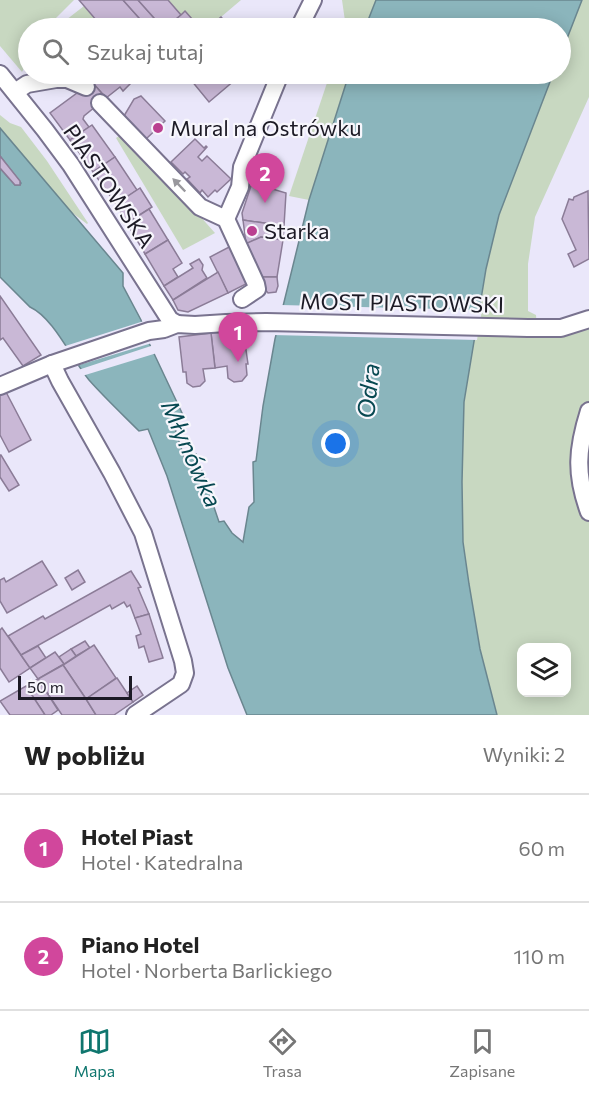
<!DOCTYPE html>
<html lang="pl">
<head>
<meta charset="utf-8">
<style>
	:root { --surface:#fff; --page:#f6f6f6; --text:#222; --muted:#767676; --line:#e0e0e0; --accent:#0f766e }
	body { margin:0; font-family:Commissioner,sans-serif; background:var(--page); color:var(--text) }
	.controls { position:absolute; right:18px; bottom:18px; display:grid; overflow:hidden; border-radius:12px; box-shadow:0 3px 15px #0003 }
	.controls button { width:54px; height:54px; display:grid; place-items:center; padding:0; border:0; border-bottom:2px solid var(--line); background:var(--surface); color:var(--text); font:30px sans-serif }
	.scale { position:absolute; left:18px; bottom:15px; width:114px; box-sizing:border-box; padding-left:6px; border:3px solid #1c1a25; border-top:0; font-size:16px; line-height:21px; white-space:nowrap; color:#1c1a25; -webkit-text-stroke:4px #f7f6fc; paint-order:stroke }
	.you { position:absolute; left:336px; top:444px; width:21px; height:21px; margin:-15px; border:4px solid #fff; border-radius:50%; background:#1a73e8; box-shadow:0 0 0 9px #1a73e833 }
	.badge { display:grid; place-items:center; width:39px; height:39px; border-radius:50%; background:var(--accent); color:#fff; font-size:20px; font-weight:700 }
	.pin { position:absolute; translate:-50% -50px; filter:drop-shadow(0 2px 3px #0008) }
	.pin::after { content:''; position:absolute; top:32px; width:21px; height:18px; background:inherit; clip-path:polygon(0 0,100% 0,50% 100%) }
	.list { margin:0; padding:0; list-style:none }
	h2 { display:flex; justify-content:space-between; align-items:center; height:78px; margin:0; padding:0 24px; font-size:26px }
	h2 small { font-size:20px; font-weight:400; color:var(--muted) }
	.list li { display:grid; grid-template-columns:39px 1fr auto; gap:18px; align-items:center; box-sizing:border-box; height:108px; padding:0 24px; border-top:2px solid var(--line) }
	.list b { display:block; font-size:22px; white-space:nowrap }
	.list p { margin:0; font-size:20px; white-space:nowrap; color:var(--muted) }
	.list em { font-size:20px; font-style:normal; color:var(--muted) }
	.icon { flex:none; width:33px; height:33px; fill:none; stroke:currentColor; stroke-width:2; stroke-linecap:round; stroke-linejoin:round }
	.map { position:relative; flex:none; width:589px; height:715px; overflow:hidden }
	.search { position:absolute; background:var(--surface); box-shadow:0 3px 15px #0003; left:18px; right:18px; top:18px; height:66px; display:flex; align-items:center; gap:15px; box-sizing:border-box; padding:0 21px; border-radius:33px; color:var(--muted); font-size:22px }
	.sheet { height:294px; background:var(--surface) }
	nav { display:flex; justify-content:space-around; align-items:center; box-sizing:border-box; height:84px; border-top:2px solid var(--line); background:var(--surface); font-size:16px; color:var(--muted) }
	nav a { display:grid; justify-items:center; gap:3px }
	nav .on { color:var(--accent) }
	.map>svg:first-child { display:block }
</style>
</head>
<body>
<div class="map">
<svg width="589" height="715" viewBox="0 0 589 715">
	<rect width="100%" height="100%" fill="#eae7fa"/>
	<!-- green -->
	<g fill="#c8d8c1" fill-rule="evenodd">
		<path d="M0,0H74L56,18L49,28H28V61L22,72L0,46Z"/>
		<path d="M168,0H241L208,28H200L185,11L181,15Z"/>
		<path d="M342,0H376L365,28H346Z"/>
		<path d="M582,0H589V97L535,217L528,264V311L536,315L537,328L589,319V411L582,434L589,512V715H497L480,649L469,584L463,542L462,482L464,402L486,269L499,215L553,74H560L561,54ZM522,648H566V692H522Z"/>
		<path d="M84,6L103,28H61L66,20Z"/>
		<path d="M330,74H349L309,200L289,196Z"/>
		<path d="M0,115L10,123L21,127L47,161L88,223L87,224L70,211L0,128Z"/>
		<path d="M125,132L215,233L183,250L116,138Z"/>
	</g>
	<!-- water -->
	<g fill="#8bb5bc" stroke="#6a868f" stroke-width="1.5">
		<path d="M376,0H582L561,54L560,28H365Z"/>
		<path d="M349,74H553L499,215L486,269L464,402L462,482L463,542L469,584L480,649L497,715H247L228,668L167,476L148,429L139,431C122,414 105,398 89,380C72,360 54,318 30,307L0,277V168L15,185H20L21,183L0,156V128L123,273V286L141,320L149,343L183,415L172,419L184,457L196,454L219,522L224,521L232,533L243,542L249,507L254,502L253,462L256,461L263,406L275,339L309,200Z"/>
	</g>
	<!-- pier -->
	<g fill="#eae7fa">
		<path d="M281,305L482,310L477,340L273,335Z"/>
		<path d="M144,321L152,343L76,366L62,347Z"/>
		<path d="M154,345L157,353L82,376L78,370Z"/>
	</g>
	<!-- building -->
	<g fill="#c9b8d6" stroke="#8b7c97" stroke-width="1.5">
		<path d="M79,0H123L148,28H103Z"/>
		<path d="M123,0H138L163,28H148Z"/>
		<path d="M138,0H168L181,15L165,28H163Z"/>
		<path d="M185,11L200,28H165L181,15Z"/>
		<path d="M221,17L231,28H208Z"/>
		<path d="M103,74H123L131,83L123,91L120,87L106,98L92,82Z"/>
		<path d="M186,74H242L209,102Z"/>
		<path d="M92,82L106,98L84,116L83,119L89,127L70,140L50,113Z"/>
		<path d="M141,96L165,121L146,139L124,116L134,99Z"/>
		<path d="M92,125L115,157L93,172L70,140Z"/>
		<path d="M195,139L204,148L206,146L207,147L198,157L202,161L207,156L231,179L217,192L215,190L208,197L202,190L200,193L187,179L190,177L185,172L183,174L171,162Z"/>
		<path d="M0,156L20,181V185H15L0,168Z"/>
		<path d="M115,157L137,190L116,204L93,172Z"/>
		<path d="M252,183L286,193L284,226L243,220L242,213Z"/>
		<path d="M140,188L152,207L127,223L116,204Z"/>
		<path d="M588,191L589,259L574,267L568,254L576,250L562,219L569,199L573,200L574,197Z"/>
		<path d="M149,209L168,240L145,254L127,223Z"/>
		<path d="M243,220L284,226L283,240L261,237L246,244Z"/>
		<path d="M261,237L283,240L277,277H261L245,244Z"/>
		<path d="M168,240L182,263L173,269L178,277L164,286L145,254Z"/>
		<path d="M231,246L248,283L228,293L210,257Z"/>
		<path d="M199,259L203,265L202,270L207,278L173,300L164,286L193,268L190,264Z"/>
		<path d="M218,272L228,293L188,312L178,310L173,300Z"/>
		<path d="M262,277H277L278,286L276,292L268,293L264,288Z"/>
		<path d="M0,296L41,355L23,366L3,338L0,340Z"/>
		<path d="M243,329L248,364H246L247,375L242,381L234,382L228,378L227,366L215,368L211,333Z"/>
		<path d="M211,333L215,368L203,369L205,381L200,386L193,387L187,383L186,372H183L179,337Z"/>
		<path d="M6,392L31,440L9,452L0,435V396Z"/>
		<path d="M0,455H1L19,485L9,491L0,477Z"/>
		<path d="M42,561L57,585L7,613L0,601V580L4,578L6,582Z"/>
		<path d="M78,570L85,582L72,590L65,578Z"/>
		<path d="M131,571L141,587L138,588L149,614L135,618L130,605L127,607L124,602L112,609L110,605L21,655L8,636L43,616L45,619Z"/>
		<path d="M149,614L163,658L149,662L144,646L139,648L136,636L141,634L135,618Z"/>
		<path d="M2,628L30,668L9,682L0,668V630Z"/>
		<path d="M85,641L90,648L76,656L71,649Z"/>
		<path d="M94,645L116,678L86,699L63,665Z"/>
		<path d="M38,646L46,658L30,668L21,655Z"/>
		<path d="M71,649L76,656L64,664L59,657Z"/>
		<path d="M55,652L64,664L38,679L30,668Z"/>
		<path d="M63,665L86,699L96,715H62L38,679Z"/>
		<path d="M117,678L133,702L114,715H96L86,699Z"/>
		<path d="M38,679L58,710L51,715H45L26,686Z"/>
		<path d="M26,686L45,715H10L0,701Z"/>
		<path d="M137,686L143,695L133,702L127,693Z"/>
	</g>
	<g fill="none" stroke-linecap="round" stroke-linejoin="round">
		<!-- minor casing -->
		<g stroke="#79738f" stroke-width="20">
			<g id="minor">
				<path d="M299,28L313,0"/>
				<path d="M0,74L45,130L71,165L170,320L177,324"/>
				<path d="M15,92L27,84L56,79H67L86,87"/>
				<path d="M100,103L200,207L226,219L256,284L257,289L242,299"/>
				<path d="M226,219L240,187L242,167L280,74"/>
				<path d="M52,364L60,381L112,473L143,533L183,661L185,673L181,684L135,715"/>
				<path d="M0,386L52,364L149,331L164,329L177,324L195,325L226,323L266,322L528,328H561L589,319"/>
				<path d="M589,411C577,449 575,474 589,512"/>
			</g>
		</g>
		<!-- minor -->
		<use href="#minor" stroke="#fff" stroke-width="16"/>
	</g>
	<!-- one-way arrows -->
	<defs><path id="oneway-solid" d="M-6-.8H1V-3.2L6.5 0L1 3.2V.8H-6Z" transform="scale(1.5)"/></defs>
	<use fill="#99989d" href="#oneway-solid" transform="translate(179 185) rotate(-134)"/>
	<!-- markers -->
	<g fill="#ba3f90" stroke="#f7f6fc" stroke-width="2">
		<circle cx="158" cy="128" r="6"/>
		<circle cx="252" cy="231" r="6"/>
	</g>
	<g text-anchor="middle" stroke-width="4.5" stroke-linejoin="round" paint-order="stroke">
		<!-- poi labels -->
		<g font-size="22" fill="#1c1a25" stroke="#f7f6fc" text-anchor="start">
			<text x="170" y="136">Mural na Ostrówku</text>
			<text x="264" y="239">Starka</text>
		</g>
		<!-- street labels -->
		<g font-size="22" fill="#1c1a25" stroke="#f7f6fc">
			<text transform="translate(109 186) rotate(56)" y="8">PIASTOWSKA</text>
			<text transform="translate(402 303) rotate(1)" y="8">MOST PIASTOWSKI</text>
		</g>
		<!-- water labels -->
		<g font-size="24" font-style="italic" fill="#074851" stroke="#f7f6fc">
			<text transform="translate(369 391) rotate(-84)" y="8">Odra</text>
			<text transform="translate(191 454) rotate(66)" y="8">Młynówka</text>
		</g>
	</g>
</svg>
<div class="controls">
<button><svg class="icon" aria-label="layers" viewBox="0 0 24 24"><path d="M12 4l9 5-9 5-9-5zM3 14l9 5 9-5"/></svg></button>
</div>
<div class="scale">50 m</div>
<div class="you"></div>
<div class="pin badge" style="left:238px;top:362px;background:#d1479c">1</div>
<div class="pin badge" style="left:265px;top:203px;background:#d1479c">2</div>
<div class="search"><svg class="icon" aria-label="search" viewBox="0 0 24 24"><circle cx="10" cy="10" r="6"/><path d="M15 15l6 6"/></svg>Szukaj tutaj</div>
</div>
<section class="sheet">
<h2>W pobliżu<small>Wyniki: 2</small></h2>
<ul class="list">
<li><span class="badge" style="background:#d1479c">1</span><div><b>Hotel Piast</b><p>Hotel · Katedralna</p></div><em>60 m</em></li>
<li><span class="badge" style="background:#d1479c">2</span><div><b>Piano Hotel</b><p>Hotel · Norberta Barlickiego</p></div><em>110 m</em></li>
</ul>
</section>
<nav>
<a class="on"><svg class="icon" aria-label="map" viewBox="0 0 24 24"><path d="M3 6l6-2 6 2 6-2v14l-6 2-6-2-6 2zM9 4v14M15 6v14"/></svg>Mapa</a>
<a><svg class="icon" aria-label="directions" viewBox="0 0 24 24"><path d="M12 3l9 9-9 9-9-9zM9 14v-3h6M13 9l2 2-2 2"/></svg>Trasa</a>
<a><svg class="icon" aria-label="saved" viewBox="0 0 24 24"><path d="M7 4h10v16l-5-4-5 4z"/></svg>Zapisane</a>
</nav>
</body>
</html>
